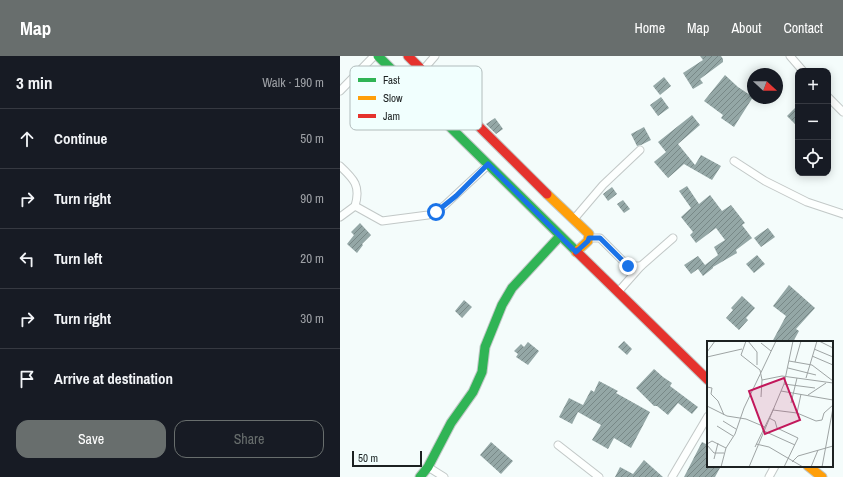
<!DOCTYPE html>
<html lang="en">
<head>
<meta charset="utf-8">
<style>
	:root { --surface:#171b24; --page:#242831; --text:#f1f3f6; --muted:#9ea1a6; --line:#363941; --accent:#686e6d }
	body { margin:0; font-family:"Archivo Narrow",sans-serif; background:var(--page); color:var(--text) }
	.controls { position:absolute; right:12px; top:12px; display:grid; overflow:hidden; border-radius:8px; box-shadow:0 2px 10px #0003 }
	.controls button { width:36px; height:36px; display:grid; place-items:center; padding:0; border:0; border-bottom:1px solid var(--line); background:var(--surface); color:var(--text); font:20px sans-serif }
	.compass { position:absolute; left:407px; top:12px; width:36px; height:36px; border-radius:50%; background:var(--surface); box-shadow:0 2px 10px #0003; rotate:111deg }
	.scale { position:absolute; left:12px; bottom:10px; width:70px; box-sizing:border-box; padding-left:4px; border:2px solid #1c2121; border-top:0; font-size:11px; line-height:14px; white-space:nowrap; color:#1c2121; -webkit-text-stroke:3px #f1fffe; paint-order:stroke }
	.stop { position:absolute; width:12px; height:12px; margin:-9px; border:3px solid #1a73e8; border-radius:50%; background:#fff }
	.stop.end { background:#1a73e8; border-color:#fff; box-shadow:0 1px 4px #0008 }
	.list { margin:0; padding:0; list-style:none }
	h2 { display:flex; justify-content:space-between; align-items:center; height:52px; margin:0; padding:0 16px; font-size:17px }
	h2 small { font-size:13px; font-weight:400; color:var(--muted) }
	.list li { display:grid; grid-template-columns:26px 1fr auto; gap:12px; align-items:center; box-sizing:border-box; height:60px; padding:0 16px; border-top:1px solid var(--line) }
	.list b { display:block; font-size:15px; white-space:nowrap }
	.list em { font-size:13px; font-style:normal; color:var(--muted) }
	.actions { display:flex; gap:8px; padding:12px 16px }
	.actions a { flex:1; padding:9px 0; border:1px solid var(--accent); border-radius:12px; text-align:center; font-size:14px; color:var(--accent) }
	.actions .main { background:var(--accent); color:#fff }
	.icon { flex:none; width:22px; height:22px; fill:none; stroke:currentColor; stroke-width:2; stroke-linecap:round; stroke-linejoin:round }
	.map { position:relative; flex:none; width:503px; height:421px; overflow:hidden }
	header { display:flex; align-items:center; gap:24px; box-sizing:border-box; height:56px; padding:0 20px; background:var(--accent); color:#fff }
	header strong { font-size:19px }
	nav { display:flex; gap:22px; margin-inline-start:auto; font-size:14px }
	main { display:flex }
	aside { flex:1; background:var(--surface) }
	.map>svg:first-child { display:block }
</style>
</head>
<body>
<header>
<strong>Map</strong>
<nav><a>Home</a><a>Map</a><a>About</a><a>Contact</a></nav>
</header>
<main>
<aside>
<h2>3 min<small>Walk · 190 m</small></h2>
<ul class="list">
<li><svg class="icon" aria-label="ahead" viewBox="0 0 24 24"><path d="M12 20V5M6 11l6-6 6 6"/></svg><div><b>Continue</b></div><em>50 m</em></li>
<li><svg class="icon" aria-label="right" viewBox="0 0 24 24"><path d="M7 20v-9h11M14 6l5 5-5 5"/></svg><div><b>Turn right</b></div><em>90 m</em></li>
<li><svg class="icon" aria-label="left" viewBox="0 0 24 24"><path d="M17 20v-9H6M10 6l-5 5 5 5"/></svg><div><b>Turn left</b></div><em>20 m</em></li>
<li><svg class="icon" aria-label="right" viewBox="0 0 24 24"><path d="M7 20v-9h11M14 6l5 5-5 5"/></svg><div><b>Turn right</b></div><em>30 m</em></li>
<li><svg class="icon" aria-label="arrive" viewBox="0 0 24 24"><path d="M6 21V4h12l-3 4 3 4H6"/></svg><div><b>Arrive at destination</b></div></li>
</ul>
<div class="actions"><a class="main">Save</a><a>Share</a></div>
</aside>
<div class="map">
<svg width="503" height="421" viewBox="0 0 503 421">
	<defs>
		<pattern id="building-hatch" width="6" height="6" patternUnits="userSpaceOnUse"><rect width="6" height="6" fill="#94a7a6"/><path d="M-1 1l2-2M0 6l6-6M5 7l2-2" fill="none" stroke="#788887"/></pattern>
	</defs>
	<rect width="100%" height="100%" fill="#f4fcfb"/>
	<!-- building -->
	<g fill="url(#building-hatch)">
		<path d="M360,0H381L383,3V6L360,23L363,27L353,33L343,17L363,4Z"/>
		<path d="M385,19L398,31L413,41L394,71L381,62L383,59L364,45Z"/>
		<path d="M324,21L331,30L320,39L313,30Z"/>
		<path d="M321,41L329,52L318,60L310,49Z"/>
		<path d="M458,49V71L447,60Z"/>
		<path d="M352,59L360,69L338,88L355,109L361,99L381,110L372,124L344,108L328,122L314,106L326,96L318,86Z"/>
		<path d="M155,62L163,73L156,78L146,68Z"/>
		<path d="M304,71L311,84L301,89L297,90L291,78Z"/>
		<path d="M347,130L359,148L370,139L382,155L391,149L405,167L402,169L412,182L396,194L397,197L373,211V212L363,220L358,213L351,218L344,209L358,200L365,209L378,199L374,191L385,184L376,172L356,187L350,179L353,176L341,161L351,152L339,135Z"/>
		<path d="M272,131L277,138L268,145L263,138Z"/>
		<path d="M283,144L290,153L284,157L277,148Z"/>
		<path d="M20,167L31,179L22,188L23,189L17,197L7,188L14,179L11,176Z"/>
		<path d="M428,172L435,181L421,191L414,182Z"/>
		<path d="M417,199L425,208L414,217L406,208Z"/>
		<path d="M449,229L475,252L456,273L459,275L453,286H432L446,260L433,250Z"/>
		<path d="M402,240L415,252L406,262L408,264L399,274L386,262L393,254L391,252Z"/>
		<path d="M124,244L132,251L122,262L115,255Z"/>
		<path d="M284,285L292,293L287,299L278,291Z"/>
		<path d="M188,286L199,295L188,309L176,301L178,298L174,295L181,288L184,291Z"/>
		<path d="M314,313L323,321L332,327L330,330L358,351L352,358L338,347L328,359L317,350H314L296,332Z"/>
		<path d="M259,325L278,335L276,337L310,356L291,392L274,382L268,393L252,384L261,369L238,356L232,368L219,361L229,342L243,349L251,334L254,336Z"/>
		<path d="M151,386L173,405L161,418L140,399Z"/>
		<path d="M362,386L368,389V410H381L375,421H344Z"/>
		<path d="M304,404L323,421H275L280,411L293,418Z"/>
	</g>
	<g fill="none" stroke-linecap="round" stroke-linejoin="round">
		<!-- street casing -->
		<g stroke="#c2c8c7" stroke-width="9">
			<g id="street">
				<path d="M450,0L463,15"/>
				<path d="M68,31L95,0"/>
				<path d="M0,35L34,0"/>
				<path d="M488,41L503,56"/>
				<path d="M394,105L425,125L467,146L503,158"/>
				<path d="M0,110C14,123 21,130 15,150"/>
				<path d="M0,161L15,150L42,165L88,159L96,156L105,149L148,109"/>
				<path d="M234,163L263,129L300,94"/>
				<path d="M249,182H260L288,210H301L333,182"/>
				<path d="M278,236L301,210"/>
				<path d="M218,389L259,421"/>
				<path d="M88,411L104,421"/>
				<path d="M332,421L368,360"/>
				<path d="M429,421L435,410"/>
			</g>
		</g>
		<!-- fast casing -->
		<g stroke="#c2c8c7" stroke-width="11">
			<g id="fast">
				<path d="M38,0L237,196"/>
				<path d="M80,421L88,411L111,367L133,336L142,316L145,291L162,249L172,232L220,180"/>
			</g>
		</g>
		<!-- slow casing -->
		<g stroke="#c2c8c7" stroke-width="11">
			<g id="slow">
				<path d="M207,138L249,178L248,185L236,196"/>
				<path d="M468,410L482,421"/>
			</g>
		</g>
		<!-- jam casing -->
		<g stroke="#c2c8c7" stroke-width="11">
			<g id="jam">
				<path d="M68,0L207,138"/>
				<path d="M237,196L368,324"/>
			</g>
		</g>
		<!-- street -->
		<use href="#street" stroke="#fdfffe" stroke-width="7"/>
		<!-- fast -->
		<use href="#fast" stroke="#30b455" stroke-width="9"/>
		<!-- slow -->
		<use href="#slow" stroke="#ff9f0a" stroke-width="9"/>
		<!-- jam -->
		<use href="#jam" stroke="#e5322d" stroke-width="9"/>
	</g>
	<g fill="none" stroke-linecap="round" stroke-linejoin="round">
		<!-- route -->
		<path stroke="#1a73e8" stroke-width="5" d="M96,156L116,140L148,108L236,196L248,185L249,182H260L288,210"/>
	</g>
	<!-- overview -->
	<g transform="translate(367 285)">
		<rect width="126" height="126" fill="#f4fcfb"/>
		<path fill="none" stroke="#9ea4a4" stroke-width="1" d="M39,0L34,14L53,29L55,39L54,56M41,0L50,11V24M112,0L126,7M54,2L64,10M107,8L126,16M0,11L8,0M105,15L126,24V14M0,16L35,8M82,20L105,24L126,40M88,21L94,0M81,27L109,34M99,37L110,0M55,39L75,35L126,42M77,43L108,47M0,46L5,47L4,53L11,60L17,74M74,50L126,59M101,54L119,42M84,62L90,37M0,65L20,75L39,78L58,86M66,69L90,72L109,80L115,79L117,72L126,64M90,72L94,53M62,77L68,80L70,87L91,97L77,126M16,80L29,88M10,85L26,95M57,90L88,104M0,103L5,100L19,107M49,103L62,106L96,126M0,104L7,112H17M48,106L67,67M7,118L11,102M85,121L91,115L126,105M14,126L19,107L28,93L37,67L69,0M42,126L77,43L86,0M104,126L111,109M115,126L126,67"/>
		<path fill="#c2185b" fill-opacity="0.15" stroke="#c2185b" stroke-width="2" d="M77,37L93,79L58,93L42,50Z"/>
		<rect width="126" height="126" fill="none" stroke="#1c2121" stroke-width="2"/>
	</g>
	<!-- legend -->
	<rect x="10" y="10" width="132" height="64" rx="6" fill="#f1fffe" stroke="#b1bcbc" stroke-width="1"/>
	<rect x="18" y="22" width="18" height="4" fill="#30b455"/>
	<rect x="18" y="40" width="18" height="4" fill="#ff9f0a"/>
	<rect x="18" y="58" width="18" height="4" fill="#e5322d"/>
	<g font-size="11" fill="#1c2121">
		<text x="43" y="28">Fast</text>
		<text x="43" y="46">Slow</text>
		<text x="43" y="64">Jam</text>
	</g>
</svg>
<div class="controls">
<button>+</button>
<button>−</button>
<button><svg class="icon" aria-label="locate" viewBox="0 0 24 24"><circle cx="12" cy="12" r="6"/><path d="M12 2v4M12 18v4M2 12h4M18 12h4"/></svg></button>
</div>
<svg class="compass" viewBox="-18 -18 36 36"><path d="M0-13l5 13h-10z" fill="#e53935"/><path d="M0 13l5-13h-10z" fill="#9ea1a6"/></svg>
<div class="scale">50 m</div>
<div class="stop" style="left:96px;top:156px"></div>
<div class="stop end" style="left:288px;top:210px"></div>
</div>
</main>
</body>
</html>
